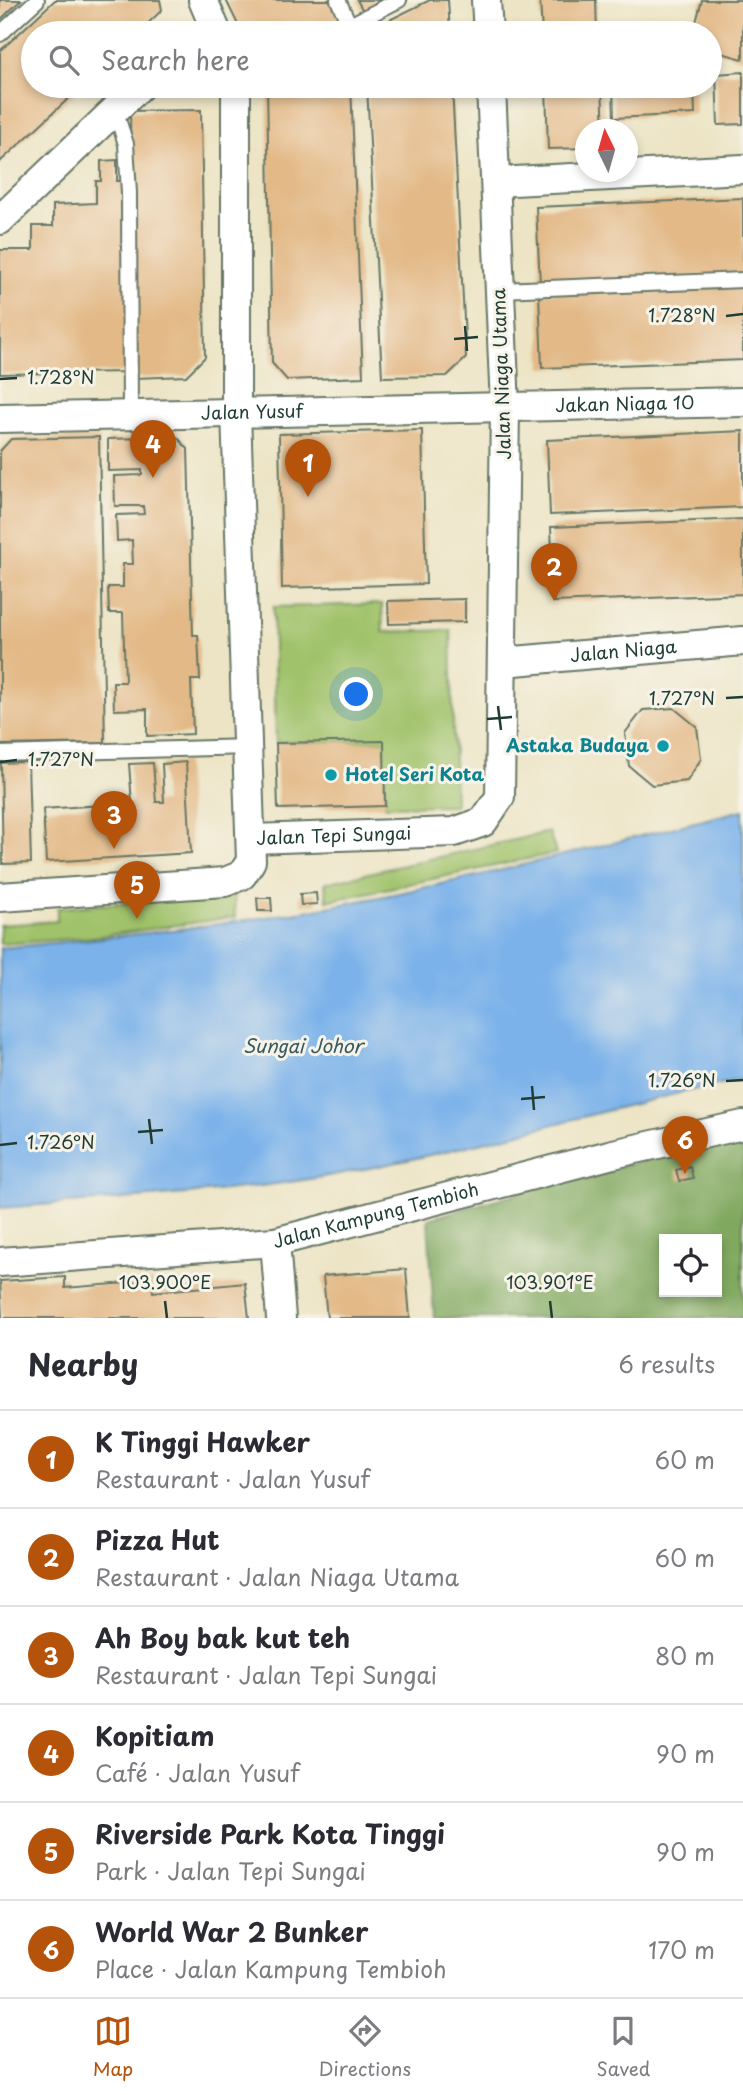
<!DOCTYPE html>
<html lang="en">
<head>
<meta charset="utf-8">
<style>
	:root { --surface:#fff; --page:#f7f7f7; --text:#2b2b33; --muted:#7c7c81; --line:#e1e1e2; --accent:#b45309 }
	body { margin:0; font-family:"Playpen Sans",sans-serif; background:var(--page); color:var(--text) }
	.controls { position:absolute; right:21px; bottom:21px; display:grid; overflow:hidden; border-radius:0px; box-shadow:0 4px 10px #0003 }
	.controls button { width:63px; height:63px; display:grid; place-items:center; padding:0; border:0; border-bottom:2px solid var(--line); background:var(--surface); color:var(--text); font:35px sans-serif }
	.compass { position:absolute; left:575px; top:119px; width:63px; height:63px; border-radius:50%; background:var(--surface); box-shadow:0 4px 10px #0003; rotate:355deg }
	.you { position:absolute; left:357px; top:695px; width:24px; height:24px; margin:-18px; border:5px solid #fff; border-radius:50%; background:#1a73e8; box-shadow:0 0 0 10px #1a73e833 }
	.badge { display:grid; place-items:center; width:46px; height:46px; border-radius:50%; background:var(--accent); color:#fff; font-size:23px; font-weight:700 }
	.pin { position:absolute; translate:-50% -58px; filter:drop-shadow(0 2px 4px #0008) }
	.pin::after { content:''; position:absolute; top:37px; width:24px; height:21px; background:inherit; clip-path:polygon(0 0,100% 0,50% 100%) }
	.list { margin:0; padding:0; list-style:none }
	h2 { display:flex; justify-content:space-between; align-items:center; height:91px; margin:0; padding:0 28px; font-size:30px }
	h2 small { font-size:23px; font-weight:400; color:var(--muted) }
	.list li { display:grid; grid-template-columns:46px 1fr auto; gap:21px; align-items:center; box-sizing:border-box; height:98px; padding:0 28px; border-top:2px solid var(--line) }
	.list b { display:block; font-size:26px; white-space:nowrap }
	.list p { margin:0; font-size:23px; white-space:nowrap; color:var(--muted) }
	.list em { font-size:23px; font-style:normal; color:var(--muted) }
	.icon { flex:none; width:38px; height:38px; fill:none; stroke:currentColor; stroke-width:2; stroke-linecap:round; stroke-linejoin:round }
	.map { position:relative; flex:none; width:743px; height:1318px; overflow:hidden }
	.search { position:absolute; background:var(--surface); box-shadow:0 4px 10px #0003; left:21px; right:21px; top:21px; height:77px; display:flex; align-items:center; gap:18px; box-sizing:border-box; padding:0 24px; border-radius:38px; color:var(--muted); font-size:26px }
	.sheet { height:679px; background:var(--surface) }
	nav { display:flex; justify-content:space-around; align-items:center; box-sizing:border-box; height:98px; border-top:2px solid var(--line); background:var(--surface); font-size:19px; color:var(--muted) }
	nav a { display:grid; justify-items:center; gap:4px }
	nav .on { color:var(--accent) }
	.map>svg:first-child { display:block }
</style>
</head>
<body>
<div class="map">
<svg width="743" height="1318" viewBox="0 0 743 1318">
	<rect width="100%" height="100%" fill="#f7f3e8"/>
	<filter id="ink" filterUnits="userSpaceOnUse"><feTurbulence type="fractalNoise" baseFrequency=".0143" numOctaves="2"/><feDisplacementMap in="SourceGraphic" scale="14" xChannelSelector="R" yChannelSelector="G"/><feConvolveMatrix kernelMatrix="1 2 1 2 8 2 1 2 1" color-interpolation-filters="sRGB"/></filter>
	<filter id="wash" filterUnits="userSpaceOnUse"><feTurbulence type="fractalNoise" baseFrequency=".00686" numOctaves="4" result="noise"/><feDisplacementMap in="SourceGraphic" scale="28" xChannelSelector="R" yChannelSelector="G"/><feGaussianBlur stdDeviation="1.57" result="paint"/><feColorMatrix in="noise" values="0 0 0 0 0 0 0 0 0 0 0 0 0 0 0 0 0 1.4 0 .05"/><feComposite in="paint" operator="in"/></filter>
	<g filter="url(#wash)">
		<rect width="100%" height="100%" fill="#ece4c4"/>
		<!-- green -->
		<g fill="#a0c26b" stroke="#608050" stroke-width="2">
			<path d="M382,604L383,632L451,630L455,805L385,806L383,741L276,743L273,607Z"/>
			<path d="M549,832L556,853L327,901L325,883Z"/>
			<path d="M234,895L235,917L93,937L0,944V925L57,921V908Z"/>
		</g>
		<!-- forest -->
		<path fill="#80a85f" stroke="#50724a" stroke-width="2" fill-rule="evenodd" d="M743,1139V1318H434L428,1219L584,1174ZM664,1239H717V1292H664Z"/>
		<!-- water -->
		<path fill="#7bb2ea" stroke="#4d788f" stroke-width="2" d="M743,810V1079C600,1108 460,1154 316,1178C212,1195 105,1200 0,1208V948C91,940 183,930 273,916C429,892 590,848 743,810Z"/>
		<g id="blocks">
			<!-- building -->
			<g fill="#e3b987">
				<path d="M0,0H21L0,20Z"/>
				<path d="M55,0H160L162,10L138,33H33V86H82L0,162V51Z"/>
				<path d="M226,0H331L341,20L315,33H242Z"/>
				<path d="M357,0H386L363,11Z"/>
				<path d="M430,0H448L450,33H363Z"/>
				<path d="M540,0H596L597,33H542Z"/>
				<path d="M702,0H743V59L710,50V33H693Z"/>
				<path d="M743,72V124L718,125L716,74Z"/>
				<path d="M267,86H351L363,377L287,380L272,363Z"/>
				<path d="M367,86H452L466,358L447,376L382,377Z"/>
				<path d="M546,86H602L604,130H586V148L548,149Z"/>
				<path d="M613,86H694L695,114L614,118Z"/>
				<path d="M201,110L205,357L186,376L135,378L130,111Z"/>
				<path d="M117,160V181H126L130,372L0,374V250H33V226H53V205L96,203V181H101V161Z"/>
				<path d="M743,198V274L540,283L536,207Z"/>
				<path d="M743,284V360L542,368L539,293Z"/>
				<path d="M422,430L426,584L282,588L279,434Z"/>
				<path d="M743,431V507L550,515L547,440Z"/>
				<path d="M99,437L105,743L0,745V451L11,439Z"/>
				<path d="M177,437L188,449L193,635H198L200,680H191L193,734L147,736V709L114,710L113,682H125L123,613H109L108,587H123V564H133L132,540L117,541L116,515L144,514L143,506H115L114,476L142,475V470L108,471V439Z"/>
				<path d="M743,519V594L554,602L551,527Z"/>
				<path d="M465,599V622L389,624L388,601Z"/>
				<path d="M674,708L697,727L701,759L687,781L652,785L629,766L625,733L643,710Z"/>
				<path d="M384,741L385,806L278,809L276,743Z"/>
				<path d="M28,762L31,863L3,864L1,763Z"/>
				<path d="M186,762L191,853L46,862L43,809L132,803L129,764L153,763L156,802H164L162,764Z"/>
				<path d="M316,893L317,904L301,905L300,894Z"/>
				<path d="M257,898H271L272,911H258Z"/>
				<path d="M690,1166L693,1178L679,1181L676,1170Z"/>
				<path d="M406,1269L410,1318H327L323,1276Z"/>
				<path d="M65,1277V1288L152,1281L153,1292L245,1283L249,1318H2L0,1281Z"/>
			</g>
		</g>
	</g>
	<g filter="url(#ink)">
		<use href="#blocks" fill-opacity="0" stroke="#677766" stroke-width="2"/>
		<g fill="none" stroke-linecap="round" stroke-linejoin="round">
			<!-- service casing -->
			<g stroke="#677766" stroke-width="18">
				<g id="service">
					<path d="M338,0L350,26"/>
					<path d="M334,33L399,0"/>
					<path d="M0,34L37,0"/>
					<path d="M115,110L126,144L129,193L130,415"/>
					<path d="M500,290L743,280"/>
					<path d="M0,754L249,747"/>
				</g>
			</g>
			<!-- minor casing -->
			<g stroke="#677766" stroke-width="32">
				<g id="minor">
					<path d="M203,0L217,33"/>
					<path d="M486,0L488,33"/>
					<path d="M497,182L743,169"/>
					<path d="M0,220L140,86"/>
					<path id="s1" d="M0,418L743,402"/>
					<path id="s2" d="M503,662L743,641"/>
					<path id="s3" d="M252,839L454,832L483,822L500,797L505,407L491,86"/>
					<path d="M0,897L225,882L242,875L251,861L236,412V86"/>
					<path d="M275,1242L281,1318"/>
					<path id="s4" d="M0,1262L275,1242L613,1154L743,1125"/>
				</g>
			</g>
			<!-- service -->
			<use href="#service" stroke="#fff" stroke-width="14"/>
			<!-- minor -->
			<use href="#minor" stroke="#fff" stroke-width="28"/>
		</g>
	</g>
	<!-- ticks -->
	<path fill="none" stroke="#1f3d34" stroke-width="2.5" d="M726,316L743,314M465,326L467,351M454,339L478,337M0,379L17,378M726,698L743,697M498,706L501,730M487,719L512,717M0,762L17,760M726,1081L743,1080M532,1086L534,1110M521,1099L545,1097M149,1119L152,1144M138,1132L163,1130M0,1145L17,1143M165,1301L167,1318M550,1301L552,1318"/>
	<!-- markers -->
	<g fill="#0f9aa8" stroke="#f7f3e8" stroke-width="2.5">
		<circle cx="663" cy="746" r="7"/>
		<circle cx="331" cy="775" r="7"/>
	</g>
	<g text-anchor="middle" stroke-width="6" stroke-linejoin="round" paint-order="stroke">
		<!-- street labels -->
		<g font-size="18" fill="#1f3d34" stroke="#f7f3e8">
			<text transform="translate(502 374) rotate(-92)" y="6">Jalan Niaga Utama</text>
			<text dy="6" stroke="none"><textPath href="#s1" startOffset="625">Jakan Niaga 10</textPath></text>
			<text dy="6" stroke="none"><textPath href="#s1" startOffset="252">Jalan Yusuf</textPath></text>
			<text dy="6" stroke="none"><textPath href="#s2" startOffset="121">Jalan Niaga</textPath></text>
			<text dy="6" stroke="none"><textPath href="#s3" startOffset="82">Jalan Tepi Sungai</textPath></text>
			<text dy="6" stroke="none"><textPath href="#s4" startOffset="380">Jalan Kampung Tembioh</textPath></text>
		</g>
		<!-- culture labels -->
		<g font-size="18" font-weight="bold" fill="#0d838f" stroke="#f7f3e8" text-anchor="end">
			<text x="649" y="752">Astaka Budaya</text>
			<text x="345" y="781" text-anchor="start">Hotel Seri Kota</text>
		</g>
		<!-- water labels -->
		<g font-size="19" font-style="italic" fill="#365a62" stroke="#f7f3e8">
			<text x="303" y="1053">Sungai Johor</text>
		</g>
	</g>
	<g font-size="18" text-anchor="middle" fill="#1f3d34" stroke="#f7f3e8" stroke-width="6" stroke-linejoin="round" paint-order="stroke">
		<text x="682" y="322">1.728°N</text>
		<text x="61" y="384">1.728°N</text>
		<text x="682" y="705">1.727°N</text>
		<text x="61" y="766">1.727°N</text>
		<text x="682" y="1087">1.726°N</text>
		<text x="61" y="1149">1.726°N</text>
		<text x="165" y="1289">103.900°E</text>
		<text x="550" y="1289">103.901°E</text>
	</g>
</svg>
<div class="controls">
<button><svg class="icon" aria-label="locate" viewBox="0 0 24 24"><circle cx="12" cy="12" r="6"/><path d="M12 2v4M12 18v4M2 12h4M18 12h4"/></svg></button>
</div>
<svg class="compass" viewBox="-18 -18 36 36"><path d="M0-13l5 13h-10z" fill="#e53935"/><path d="M0 13l5-13h-10z" fill="#7c7c81"/></svg>
<div class="you"></div>
<div class="pin badge" style="left:308px;top:497px">1</div>
<div class="pin badge" style="left:554px;top:601px">2</div>
<div class="pin badge" style="left:114px;top:849px">3</div>
<div class="pin badge" style="left:153px;top:478px">4</div>
<div class="pin badge" style="left:137px;top:919px">5</div>
<div class="pin badge" style="left:685px;top:1174px">6</div>
<div class="search"><svg class="icon" aria-label="search" viewBox="0 0 24 24"><circle cx="10" cy="10" r="6"/><path d="M15 15l6 6"/></svg>Search here</div>
</div>
<section class="sheet">
<h2>Nearby<small>6 results</small></h2>
<ul class="list">
<li><span class="badge">1</span><div><b>K Tinggi Hawker</b><p>Restaurant · Jalan Yusuf</p></div><em>60 m</em></li>
<li><span class="badge">2</span><div><b>Pizza Hut</b><p>Restaurant · Jalan Niaga Utama</p></div><em>60 m</em></li>
<li><span class="badge">3</span><div><b>Ah Boy bak kut teh</b><p>Restaurant · Jalan Tepi Sungai</p></div><em>80 m</em></li>
<li><span class="badge">4</span><div><b>Kopitiam</b><p>Café · Jalan Yusuf</p></div><em>90 m</em></li>
<li><span class="badge">5</span><div><b>Riverside Park Kota Tinggi</b><p>Park · Jalan Tepi Sungai</p></div><em>90 m</em></li>
<li><span class="badge">6</span><div><b>World War 2 Bunker</b><p>Place · Jalan Kampung Tembioh</p></div><em>170 m</em></li>
</ul>
</section>
<nav>
<a class="on"><svg class="icon" aria-label="map" viewBox="0 0 24 24"><path d="M3 6l6-2 6 2 6-2v14l-6 2-6-2-6 2zM9 4v14M15 6v14"/></svg>Map</a>
<a><svg class="icon" aria-label="directions" viewBox="0 0 24 24"><path d="M12 3l9 9-9 9-9-9zM9 14v-3h6M13 9l2 2-2 2"/></svg>Directions</a>
<a><svg class="icon" aria-label="saved" viewBox="0 0 24 24"><path d="M7 4h10v16l-5-4-5 4z"/></svg>Saved</a>
</nav>
</body>
</html>
